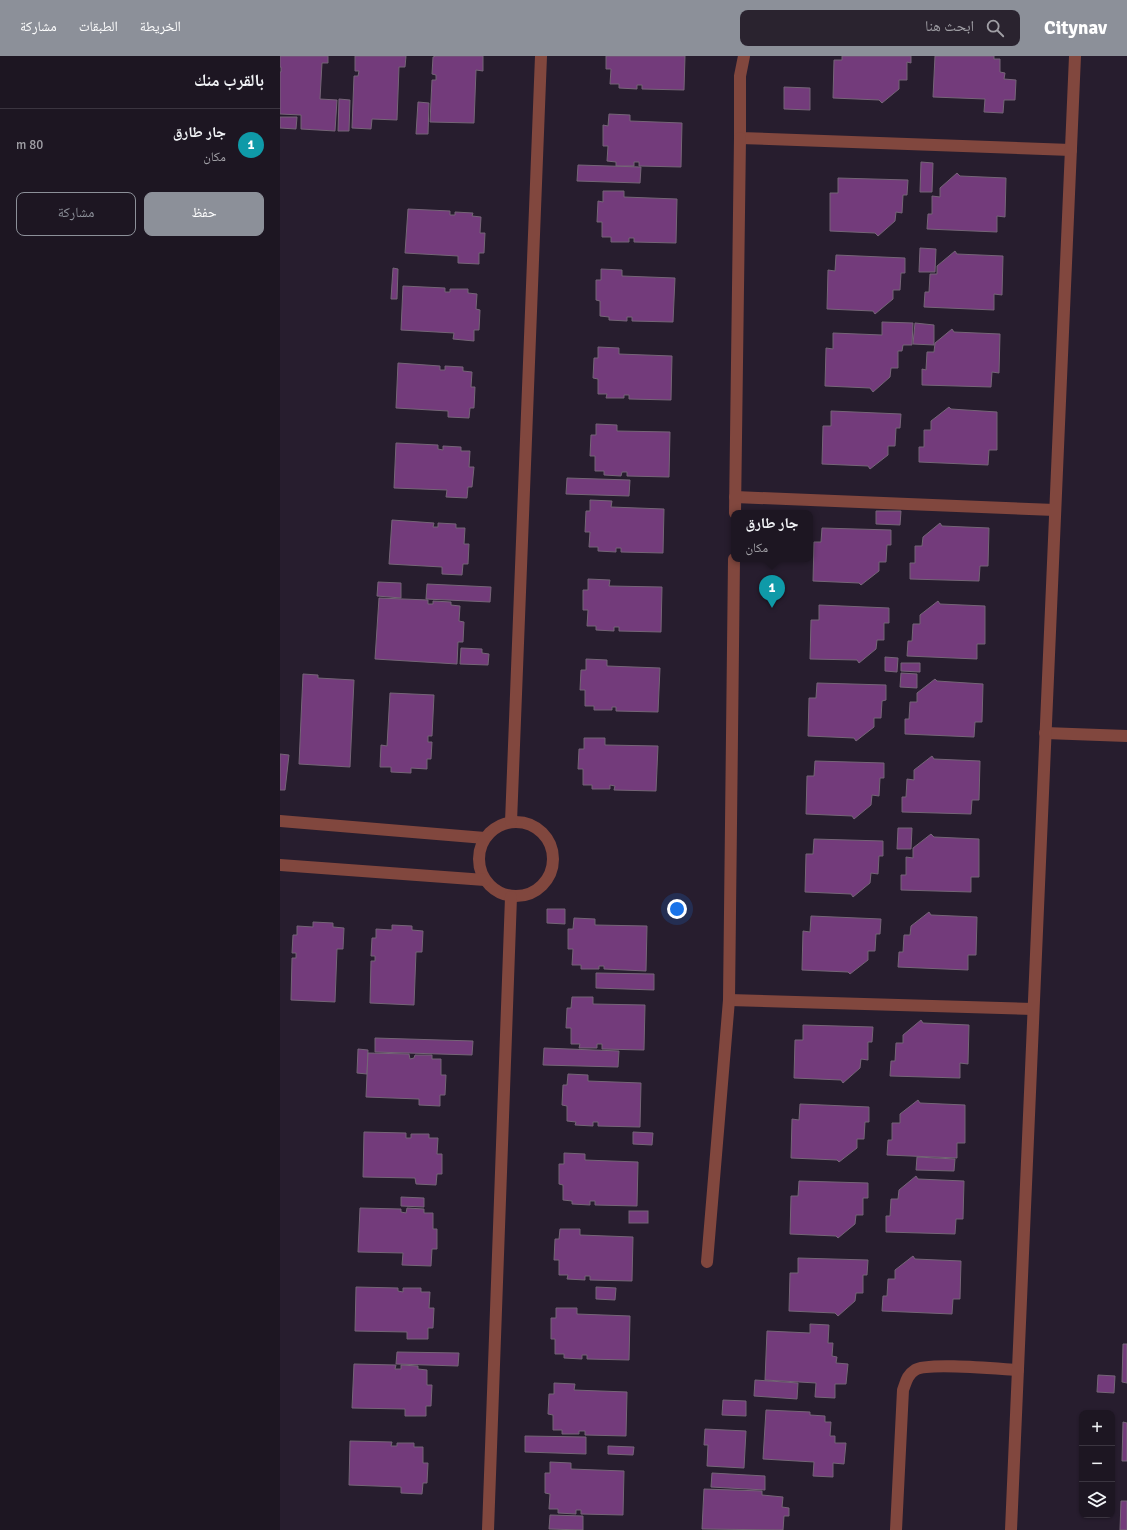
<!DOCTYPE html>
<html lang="ar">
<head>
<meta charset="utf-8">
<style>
	:root { --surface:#1d1622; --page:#2a232f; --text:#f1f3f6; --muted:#a09fa5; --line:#3b3540; --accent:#8c9099 }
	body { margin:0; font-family:Signika,"Noto Naskh Arabic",sans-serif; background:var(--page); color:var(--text); direction:rtl }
	.controls { position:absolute; right:12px; bottom:12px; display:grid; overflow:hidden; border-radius:8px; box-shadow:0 1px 3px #0004 }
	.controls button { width:36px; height:36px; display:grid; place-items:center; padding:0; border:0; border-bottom:1px solid var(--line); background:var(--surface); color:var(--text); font:20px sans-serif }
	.you { position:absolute; left:397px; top:853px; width:14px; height:14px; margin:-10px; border:3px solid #fff; border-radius:50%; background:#1a73e8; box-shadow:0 0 0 6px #1a73e833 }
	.badge { display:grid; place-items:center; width:26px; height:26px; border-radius:50%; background:var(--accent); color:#fff; font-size:13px; font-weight:700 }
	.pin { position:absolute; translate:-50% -33px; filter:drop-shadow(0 1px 2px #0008) }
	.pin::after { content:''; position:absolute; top:21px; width:14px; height:12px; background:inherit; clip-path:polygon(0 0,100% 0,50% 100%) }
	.popup { position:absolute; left:451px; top:454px; width:82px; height:52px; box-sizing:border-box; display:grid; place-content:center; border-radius:8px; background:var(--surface); filter:drop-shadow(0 1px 3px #0005); font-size:13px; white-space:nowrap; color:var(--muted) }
	.popup b { font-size:15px; color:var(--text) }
	.popup::after { content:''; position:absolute; left:50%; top:100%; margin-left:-8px; border:8px solid transparent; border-top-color:var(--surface) }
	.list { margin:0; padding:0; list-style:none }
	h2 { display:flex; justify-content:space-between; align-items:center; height:52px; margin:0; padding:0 16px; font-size:17px }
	h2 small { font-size:13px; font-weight:400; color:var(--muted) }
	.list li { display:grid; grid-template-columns:26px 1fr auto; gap:12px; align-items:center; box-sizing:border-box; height:72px; padding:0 16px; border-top:1px solid var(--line) }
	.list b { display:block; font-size:15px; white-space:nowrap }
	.list p { margin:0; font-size:13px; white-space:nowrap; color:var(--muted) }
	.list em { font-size:13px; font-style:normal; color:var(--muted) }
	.actions { display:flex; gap:8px; padding:12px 16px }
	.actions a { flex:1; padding:9px 0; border:1px solid var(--accent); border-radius:8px; text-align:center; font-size:14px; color:var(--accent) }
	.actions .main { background:var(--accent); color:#fff }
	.icon { flex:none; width:22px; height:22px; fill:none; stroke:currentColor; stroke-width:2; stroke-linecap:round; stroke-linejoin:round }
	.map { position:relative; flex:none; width:847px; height:1474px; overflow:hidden; direction:ltr }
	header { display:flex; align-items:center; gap:24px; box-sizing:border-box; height:56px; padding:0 20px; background:var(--accent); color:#fff }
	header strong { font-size:19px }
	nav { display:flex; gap:22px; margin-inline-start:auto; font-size:14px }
	.search { width:280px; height:36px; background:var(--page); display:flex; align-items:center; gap:10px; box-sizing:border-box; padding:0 14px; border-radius:8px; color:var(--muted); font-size:15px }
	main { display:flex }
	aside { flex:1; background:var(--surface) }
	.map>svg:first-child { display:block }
</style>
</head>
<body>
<header>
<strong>Citynav</strong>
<div class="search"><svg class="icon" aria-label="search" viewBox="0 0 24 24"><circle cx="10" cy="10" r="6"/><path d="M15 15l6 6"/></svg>ابحث هنا</div>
<nav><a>الخريطة</a><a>الطبقات</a><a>مشاركة</a></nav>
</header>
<main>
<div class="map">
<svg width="847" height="1474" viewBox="0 0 847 1474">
	<rect width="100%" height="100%" fill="#271d2e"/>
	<!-- building -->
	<g fill="#733b7b" stroke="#756577">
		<path d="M0,0H48V7H42L40,43L57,44L55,75L21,73V59L0,58V16H1V11H0Z"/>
		<path d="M75,0H126L125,11H119L117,64L92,63L91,73L72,72L74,20H78L79,15H75Z"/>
		<path d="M156,0H203V15L196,14L194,67L150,66L152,24H156V19L152,18L153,1Z"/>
		<path d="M326,0H405L404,34L362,33V29H357V33L339,32V28H330L331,13H326Z"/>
		<path d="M562,0H631V7L627,6V24H619V33L602,47L599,44L553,42L554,4H562Z"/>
		<path d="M655,0H714V3H720V16L725,17L724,23L736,24L735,44H724L723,57L704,56L705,43L653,41Z"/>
		<path d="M504,31L530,32V54L504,53Z"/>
		<path d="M59,43L70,44L69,75H58Z"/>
		<path d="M138,46L149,47L148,78H136Z"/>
		<path d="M329,58L350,59V65L402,67L401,111L359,110V106H354V110H336V106L327,105L328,90H323V69L328,70Z"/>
		<path d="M0,61H17L16,73L0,72Z"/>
		<path d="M641,106L653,107L652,136H640Z"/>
		<path d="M298,109L361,111L360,127L297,125Z"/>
		<path d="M677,117L680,120L726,122L725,161L717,160V176L647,173L648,158H652V140L660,141V132Z"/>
		<path d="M558,122L628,124L627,139H623L622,157L616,156L615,165L598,180L595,177L550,175V137H558Z"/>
		<path d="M323,135H344V141L397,143L396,187L354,186V182H349V186H331V181H322V166H317L318,145L323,146Z"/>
		<path d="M128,153L170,155V159H175V156L193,157L192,160L201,161L200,177H205L204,197H199V208L178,207V200L125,197Z"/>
		<path d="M640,192L656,193L655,216H639Z"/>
		<path d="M675,195L677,198L723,200L722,239L714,238V254L644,251L645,236H649L650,218H657V210Z"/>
		<path d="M556,199L625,202V217H621L620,234H613V243L595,258L593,255L547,253L548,214L555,215Z"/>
		<path d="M113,212L118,213L117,243H111Z"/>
		<path d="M321,213L342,214V220L395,222L393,266L352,265V261H347V265L329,264V261L320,260V245L316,244V224H321Z"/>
		<path d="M123,230L165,232V236H170V233H188V237L197,238L196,253L200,254L199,274H194V285L173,283L174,277L121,274Z"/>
		<path d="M602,266L633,267L632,289H623L622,295H618V312H611L610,321L593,336L590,332L545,330L546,292L553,293V277L602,279Z"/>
		<path d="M635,267L654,269V289L633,288Z"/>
		<path d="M672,273L674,276L720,278L719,317L712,316L711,331L642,329V313L646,314L647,296H654L655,287Z"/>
		<path d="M318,291L339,292V298L392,300L391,344L349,343V339H344V342H326L327,338H318V323L313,322L314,302H318Z"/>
		<path d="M118,307L160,310V314H165V310L183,311V315L192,316L191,331H195L194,352H190L189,362L168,361V355L116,352Z"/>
		<path d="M669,351L671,353L717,356V394H709L708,409L639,406V391H644V374H651V365Z"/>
		<path d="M551,355L621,358L620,372H616L615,390H608V399L590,413L588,410L542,408L543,370H551Z"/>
		<path d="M316,368L337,369V375L390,376L389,421L347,420V416H342L341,420L324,419V415H315V400H310L311,379H316Z"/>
		<path d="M116,387L158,389V393L163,394V390L181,391V395H190L189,411H194L192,431H188L187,442L166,441L167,434L114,432Z"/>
		<path d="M287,422L350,424L349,440L286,438Z"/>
		<path d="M310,444L332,445L331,451L384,453L383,497L341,496V492H336V496L318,495V491H309L310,476H305L306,455H310Z"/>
		<path d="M596,455H621L620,469L596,468Z"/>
		<path d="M112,464L154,467L153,471H158V467L176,468V472H185L184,488H189L188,508H183L182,519L162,518V511L109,508Z"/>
		<path d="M660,467L662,470L709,472L708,510H700L699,525L630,523V507H635V490H642L643,481Z"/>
		<path d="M542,472L611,474V489H607L606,506H599V515L581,529L579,527L533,525L534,486H541Z"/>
		<path d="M308,523L330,524L329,530L382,531L381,576L339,575V571H334V575L316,574V570H307L308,554H303V534H308Z"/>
		<path d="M98,526L121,527V542L97,540Z"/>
		<path d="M147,528L211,531L210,546L146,543Z"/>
		<path d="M99,542L148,544V548H153V545L171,546V549L180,550L179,565L184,566L183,586H178L177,608L95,603Z"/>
		<path d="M658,545L660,548L705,550V588H697V603L627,600L628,585H632L633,568H640V559Z"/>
		<path d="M539,549L609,552V567H604V584H597L596,593L579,607L577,604L530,603L531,564H539Z"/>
		<path d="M181,592L202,593V597L209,598L208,609L180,608Z"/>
		<path d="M605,601L618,602L617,616L605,615Z"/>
		<path d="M306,603L327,604V610L380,612L378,656L336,655V651H332V654H314V650H305V634H300L301,614H306Z"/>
		<path d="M621,607H640V616L621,615Z"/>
		<path d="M621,617L637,618V632L620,631Z"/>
		<path d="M23,618L38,619V622L74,624L70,711L19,708Z"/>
		<path d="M655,623L657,625L703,628L702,666H695L694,681L625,678V663H629L630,646H637V637Z"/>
		<path d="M537,627L606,629V644L602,645L601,662H594V671L576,685L574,682L528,680L529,642H536Z"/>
		<path d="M110,637L154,639L152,680H148V686H152L151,703H147V713L131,712V717L111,716V711H100L101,689L107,690Z"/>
		<path d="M304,682H325V689L378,690L376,735L334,734L335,730L330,729V733H312V729H303V713H298L299,693H304Z"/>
		<path d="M0,698L9,699L5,734H0Z"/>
		<path d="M652,700L654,703L700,705L699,744H692L691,758L622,756V741H626L627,723L634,724V714Z"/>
		<path d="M535,705L604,707V722H600L599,740L592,739L591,749L574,763L572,760L526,758L527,720H534Z"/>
		<path d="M618,772H632L631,793H617Z"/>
		<path d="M651,778L654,781L699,783V821H691V836L621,834V819H626V801L633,802V792Z"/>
		<path d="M534,783L603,785V800H599L598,818L591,817L590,827L573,841L571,838L525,836L526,798H533Z"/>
		<path d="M267,853H285V868L267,867Z"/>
		<path d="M649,856L651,859L697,861L696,899H688V914L618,911L619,896H623L624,879H630L631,870Z"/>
		<path d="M531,860L601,863L600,878H596L595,895H588V904L570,918L568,916L522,914L523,875L530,876Z"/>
		<path d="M294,862L315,863V869L367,870L366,915L324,913V910H319V913H301V909H292L293,893H288V873H293Z"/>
		<path d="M33,866L53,867V871L64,872L63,893H57L55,946L11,944L12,902H16V897H12L13,879H17V870L33,871Z"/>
		<path d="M112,869L132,870V874L143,875L142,896H136L134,949L90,947L91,905H95V900H91L92,882H96V873L112,874Z"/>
		<path d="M316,917L374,918V934L316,932Z"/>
		<path d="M292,941H313V948L365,949L364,994L322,993V988H317V992H299L300,988H291V972H286L287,952H291Z"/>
		<path d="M641,964L643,967L689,969L688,1008L680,1007V1022L610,1020L611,1005H615L616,987H623V979Z"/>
		<path d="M523,969L593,971L592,986H588V1004L581,1003L580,1012L563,1027L561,1024L514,1022L515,984H523Z"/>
		<path d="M95,982L193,985L192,999L95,996Z"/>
		<path d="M264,992L339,995L338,1011L263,1009Z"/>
		<path d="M78,993L88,994L87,1018L77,1017Z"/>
		<path d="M88,997L129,998L130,1003L134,1002L135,999H152V1003H161V1019H166L165,1039H160V1050L139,1049V1043L86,1041Z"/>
		<path d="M288,1018L308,1019V1025L361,1027L360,1071L318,1070V1066H313V1070L295,1069L296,1066L287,1065V1050L282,1049L283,1029H287Z"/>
		<path d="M638,1044L640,1047L685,1049V1087H677V1102L607,1099L608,1084H612V1067H620V1058Z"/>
		<path d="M520,1048L589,1051V1066H585L584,1083H577V1092L559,1106L557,1104L511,1102L512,1063L519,1064Z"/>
		<path d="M84,1076L126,1077V1082H131V1078H149V1082H158L157,1098H162V1118H157L156,1129L136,1128L135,1122L83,1121Z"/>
		<path d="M353,1076L373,1077L372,1089L353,1088Z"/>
		<path d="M284,1097L305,1098V1104L358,1106L357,1150L315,1149V1145H310V1149L292,1148V1145L283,1144V1129L279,1128V1108H284Z"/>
		<path d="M637,1101L675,1103L674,1115L636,1114Z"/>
		<path d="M636,1120L638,1123L684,1125L683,1163H676L675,1178L606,1176V1160H610L611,1143H618L619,1134Z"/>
		<path d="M519,1125L588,1127V1142H583V1159H576L575,1168L558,1182L556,1180L510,1178L511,1140H518Z"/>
		<path d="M121,1141L144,1142V1151L121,1150Z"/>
		<path d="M80,1152L121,1153V1156L126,1157L127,1152L144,1153V1157H153V1173H157V1193H152L151,1210L122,1209L123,1197L78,1196Z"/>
		<rect x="349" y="1155" width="19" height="12"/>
		<path d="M280,1173H300V1179L353,1181L352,1225L310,1224V1220H305V1224L287,1223L288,1219H279V1204H274L275,1183H279Z"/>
		<path d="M633,1200L635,1203L681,1205L680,1243H673L672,1258L602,1255L603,1240H607L608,1223H615V1214Z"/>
		<path d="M518,1202L588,1204L587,1219H583V1237H576L575,1245L558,1260L555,1257L509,1255L510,1217H518Z"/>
		<path d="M76,1231L118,1232V1235L123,1236V1232H141V1236H150L149,1252H154L153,1272H148V1283H127V1276L75,1275Z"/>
		<path d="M316,1231L336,1232L335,1244L316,1243Z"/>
		<path d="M276,1252H297V1258L350,1260L349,1304L307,1303V1299H302V1303L284,1302V1298H275V1283H271V1262H276Z"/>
		<path d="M530,1268L549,1269L548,1287H553L552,1300L557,1301L556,1307L568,1308L566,1328H555V1342L535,1341L536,1327L485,1324L487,1275L530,1277Z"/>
		<path d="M843,1288H847V1327L842,1326Z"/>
		<path d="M117,1296L179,1297L178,1310L116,1308Z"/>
		<path d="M74,1308L116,1309L115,1313H121V1309L138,1310V1313L147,1314V1329H152L151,1350H146V1360H125V1353L72,1352Z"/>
		<path d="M818,1319L835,1320L834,1337L817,1336Z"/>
		<path d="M475,1324L518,1327L517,1343L474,1340Z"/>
		<path d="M274,1327L295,1328L294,1334L347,1336L346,1380L305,1379V1375H299V1378H282V1374H273V1359L268,1358L269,1338H274Z"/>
		<path d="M443,1344L466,1345V1360L442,1359Z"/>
		<path d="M486,1354L530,1356V1359L545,1360V1366H551L550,1380H555V1387H566L564,1408L553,1407V1421L533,1420L534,1406L483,1403Z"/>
		<path d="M843,1366L847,1367V1405H842Z"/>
		<path d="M425,1373L466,1375L464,1412L427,1410L428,1389H424Z"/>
		<path d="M245,1380L306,1381V1398L245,1396Z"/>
		<path d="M70,1385L112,1386L111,1390H117V1387H134V1391H143V1407H148L147,1427H143L142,1438L121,1437V1431L69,1429Z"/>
		<path d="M328,1390L354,1391L353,1399L328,1398Z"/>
		<path d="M270,1406L291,1407V1413L344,1415L343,1459L301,1458V1454H296V1458L278,1457V1453H269L270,1438L265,1437V1417H270Z"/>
		<path d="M432,1417L485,1420V1434L431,1431Z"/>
		<path d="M424,1433L482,1435V1439L503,1441L502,1451L509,1452V1460H504L503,1474L422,1473Z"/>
		<path d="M841,1445H847V1474H840Z"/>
		<path d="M270,1459L303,1460V1474L269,1473Z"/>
	</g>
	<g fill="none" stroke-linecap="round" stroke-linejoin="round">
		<!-- minor -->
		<g stroke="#81473e" stroke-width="12">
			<path d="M464,0L460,20V82L791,94"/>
			<path d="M455,441L775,454"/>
			<path d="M455,457L460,82"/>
			<path d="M765,677L847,680"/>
			<path d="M0,765L205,782"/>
			<circle cx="236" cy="803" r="37"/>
			<path d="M231,766L261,0"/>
			<path d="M0,809L205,824"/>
			<path d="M449,944L753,953"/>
			<path d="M427,1206L449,944L454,503"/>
			<path d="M208,1474L231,841"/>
			<path d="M616,1474L623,1334C626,1326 627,1319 635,1314C647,1306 720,1313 738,1314"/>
			<path d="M731,1474L795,0"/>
		</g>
	</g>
</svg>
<div class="controls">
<button>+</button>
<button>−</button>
<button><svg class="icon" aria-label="layers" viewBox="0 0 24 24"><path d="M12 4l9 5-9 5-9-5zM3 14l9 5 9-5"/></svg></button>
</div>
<div class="you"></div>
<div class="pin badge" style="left:492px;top:552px;background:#0f9aa8">1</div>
<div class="popup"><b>جار طارق</b>مكان</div>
</div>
<aside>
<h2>بالقرب منك<small></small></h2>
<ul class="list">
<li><span class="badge" style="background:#0f9aa8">1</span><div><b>جار طارق</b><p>مكان</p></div><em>80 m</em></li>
</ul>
<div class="actions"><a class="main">حفظ</a><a>مشاركة</a></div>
</aside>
</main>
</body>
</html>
